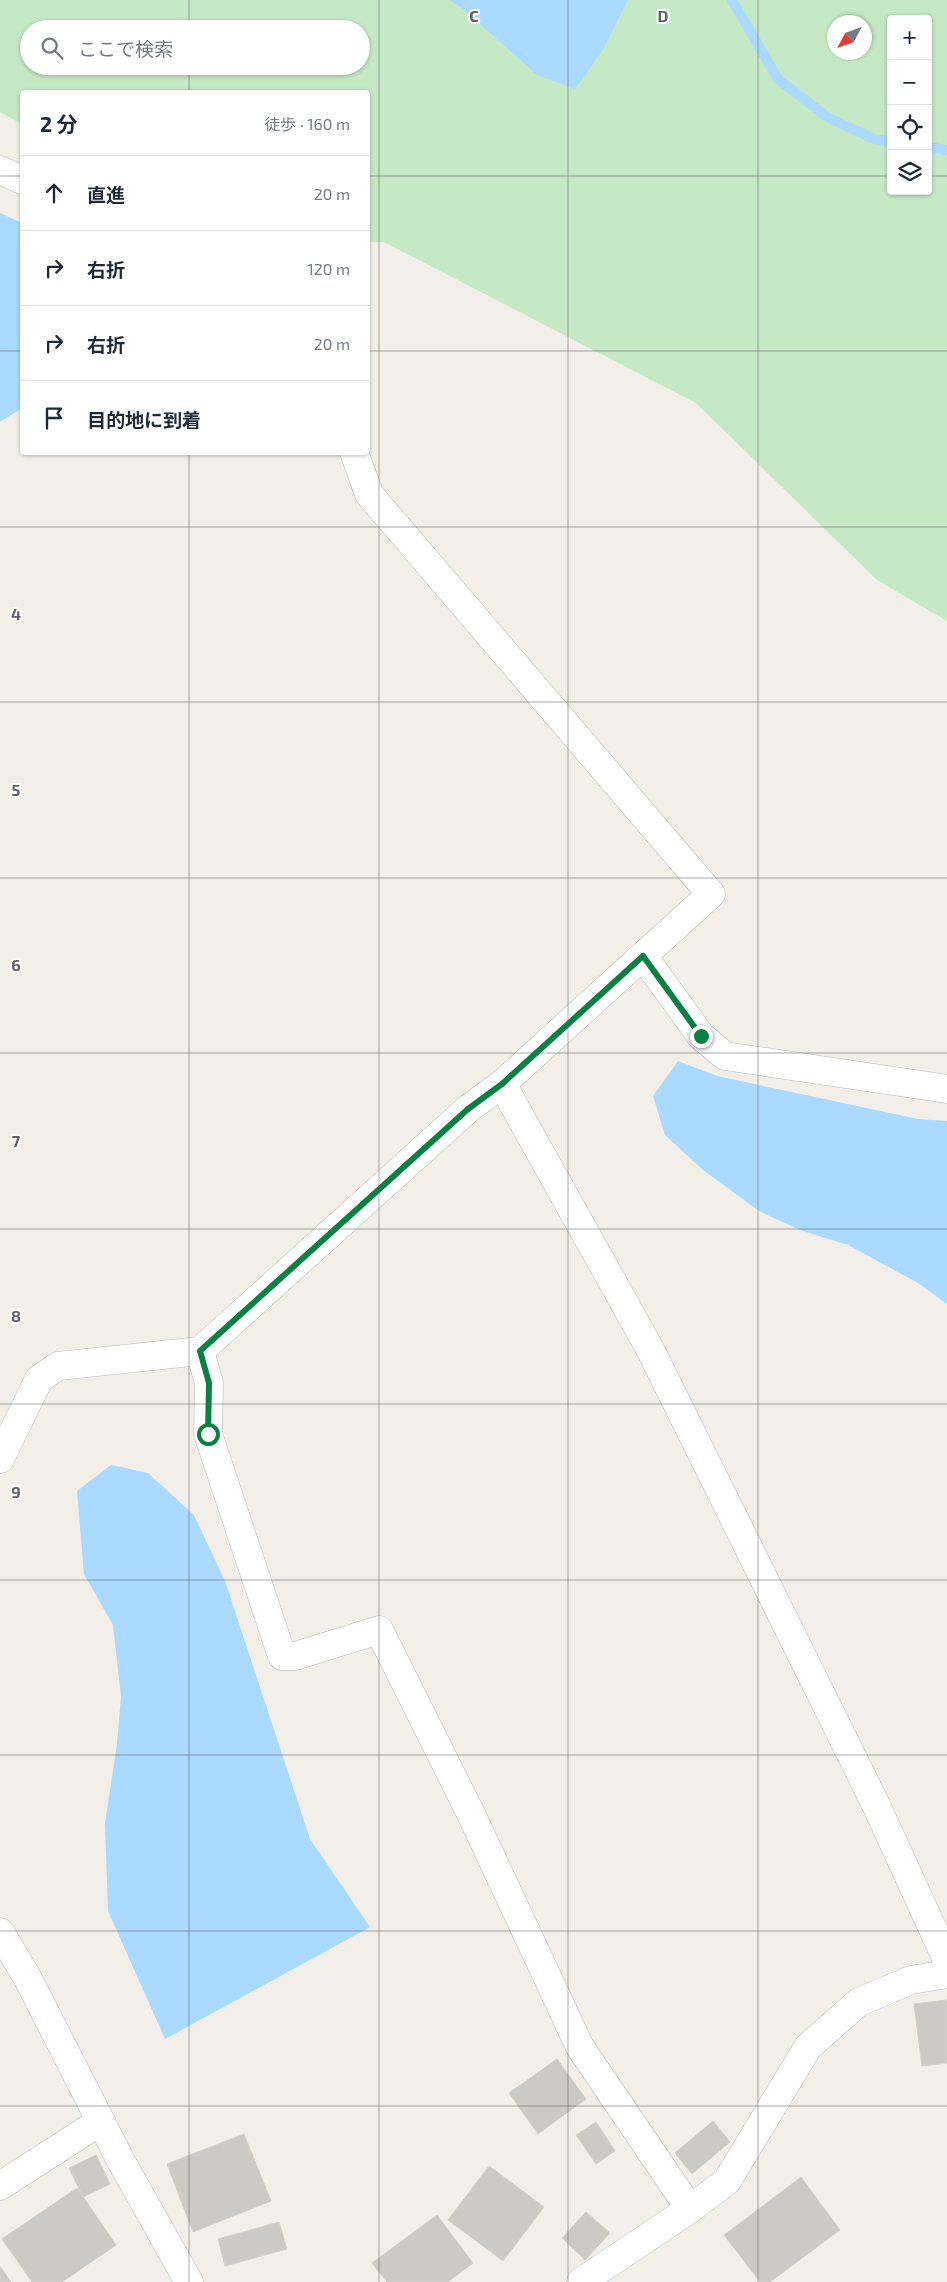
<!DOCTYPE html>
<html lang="ja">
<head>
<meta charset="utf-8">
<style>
	:root { --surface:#fff; --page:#f6f6f7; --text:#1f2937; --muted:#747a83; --line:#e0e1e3 }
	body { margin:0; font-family:"Exo 2","Noto Sans JP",sans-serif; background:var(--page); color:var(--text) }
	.controls { position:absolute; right:15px; top:15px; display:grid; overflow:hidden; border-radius:5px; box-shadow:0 1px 4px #0004 }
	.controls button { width:45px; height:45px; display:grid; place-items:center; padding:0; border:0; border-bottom:1px solid var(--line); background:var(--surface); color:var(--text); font:25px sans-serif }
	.compass { position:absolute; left:827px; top:15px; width:45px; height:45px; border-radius:50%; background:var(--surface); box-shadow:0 1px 4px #0004; rotate:230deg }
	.stop { position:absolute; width:15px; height:15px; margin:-11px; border:4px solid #0b8043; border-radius:50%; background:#fff }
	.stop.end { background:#0b8043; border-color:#fff; box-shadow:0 1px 5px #0008 }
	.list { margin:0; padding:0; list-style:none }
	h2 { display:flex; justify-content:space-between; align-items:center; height:65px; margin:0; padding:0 20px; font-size:21px }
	h2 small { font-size:16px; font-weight:400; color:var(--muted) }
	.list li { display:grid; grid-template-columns:32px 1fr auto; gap:15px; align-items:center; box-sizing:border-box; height:75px; padding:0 20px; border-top:1px solid var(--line) }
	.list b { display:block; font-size:19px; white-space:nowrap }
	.list em { font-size:16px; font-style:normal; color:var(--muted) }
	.icon { flex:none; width:28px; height:28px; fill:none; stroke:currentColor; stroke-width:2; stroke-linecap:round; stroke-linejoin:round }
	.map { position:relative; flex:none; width:947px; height:2282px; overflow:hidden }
	.search { position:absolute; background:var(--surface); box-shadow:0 1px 4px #0004; left:20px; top:20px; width:350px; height:55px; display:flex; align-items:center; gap:12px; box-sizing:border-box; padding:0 18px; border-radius:28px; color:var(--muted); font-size:19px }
	.panel { position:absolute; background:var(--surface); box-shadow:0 1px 4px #0004; left:20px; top:90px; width:350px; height:365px; border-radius:5px }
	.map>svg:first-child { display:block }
</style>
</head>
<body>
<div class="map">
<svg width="947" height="2282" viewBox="0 0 947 2282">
	<rect width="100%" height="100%" fill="#f1efe8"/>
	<!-- green -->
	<path fill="#c5e8c5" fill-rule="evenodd" d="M0,0H449L462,7L604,48L628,0H947V621L877,580L696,403L384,242H368V92H22V124L0,112ZM891,19H928V191H891ZM834,22H864V52H834ZM29,29H361V66H29Z"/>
	<!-- water -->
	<g fill="#aadaff">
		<path d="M449,0H628L604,48L575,89L537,75L462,8Z"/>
		<path d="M0,213L22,223V408L0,422Z"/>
		<path d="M678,1061L717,1076L918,1119L947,1121V1304L918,1283L848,1245L800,1230L759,1211L703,1170L665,1135L653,1096Z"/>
		<path d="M111,1465L148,1473L194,1515L225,1581L310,1839L370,1927L165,2039L108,1911L105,1824L117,1743L121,1697L113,1625L84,1574L77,1491Z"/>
	</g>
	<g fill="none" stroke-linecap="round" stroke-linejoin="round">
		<!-- stream -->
		<g stroke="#aadaff" stroke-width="10">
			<path d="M732,0L778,79L827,117L874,139L891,141"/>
			<path d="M928,147L947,150"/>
		</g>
	</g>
	<!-- building -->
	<g fill="#cccac5" stroke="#d6d1c6">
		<path d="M947,2000V2063L922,2066L914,2004Z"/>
		<path d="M557,2059L586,2099L538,2134L509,2093Z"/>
		<path d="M713,2121L730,2142L692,2174L675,2153Z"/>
		<path d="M596,2122L615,2151L596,2164L576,2135Z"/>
		<path d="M244,2134L271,2201L193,2232L167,2164Z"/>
		<path d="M96,2155L110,2184L83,2197L69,2168Z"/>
		<path d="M489,2166L544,2207L503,2261L448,2220Z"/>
		<path d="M801,2177L840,2230L770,2282H760L724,2235Z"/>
		<path d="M77,2188L116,2245L62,2282H32L2,2239Z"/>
		<path d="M586,2212L610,2233L585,2260L562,2238Z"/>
		<path d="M437,2215L473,2263L448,2282H387L372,2263Z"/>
		<path d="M279,2222L287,2249L225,2266L218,2239Z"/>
		<path d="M0,2266L11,2282H0Z"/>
	</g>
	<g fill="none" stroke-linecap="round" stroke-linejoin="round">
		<!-- street casing -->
		<g stroke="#b5b8bc" stroke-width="29">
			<g id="street">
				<path d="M0,170L22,180"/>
				<path d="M354,452L369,494L711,894L502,1084L650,1349L877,1807L947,1960"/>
				<path d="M643,956L701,1036L725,1056L947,1089"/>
				<path d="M200,1351L209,1383L208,1434L282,1656H295L379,1630L472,1816L580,2047L690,2209"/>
				<path d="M0,1459L39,1379L58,1366L200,1351L468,1109L502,1084"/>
				<path d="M0,1932L27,1977L121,2161L189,2282"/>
				<path d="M0,2186L101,2121"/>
				<path d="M581,2282L690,2209L727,2181L808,2047L859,2002L911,1980L947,1974"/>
			</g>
		</g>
		<!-- street -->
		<use href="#street" stroke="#fff" stroke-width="28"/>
	</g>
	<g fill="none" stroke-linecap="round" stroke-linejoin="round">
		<!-- route -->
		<path stroke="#0b8043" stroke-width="6" d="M208,1434L209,1383L200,1351L468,1109L502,1084L643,956L701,1036"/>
	</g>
	<!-- grid -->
	<path fill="none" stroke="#5f6368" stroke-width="1" stroke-opacity="0.55" d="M189,0V29M379,0V2282M568,0V2282M758,0V2282M189,66V92M0,176H22M368,176H891M928,176H947M0,351H22M368,351H947M189,452V2282M0,527H947M0,702H947M0,878H947M0,1053H947M0,1229H947M0,1404H947M0,1580H947M0,1755H947M0,1931H947M0,2106H947"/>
	<g font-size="16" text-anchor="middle" font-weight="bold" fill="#5f6368" stroke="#fff" stroke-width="4" stroke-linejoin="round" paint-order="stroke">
		<text x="474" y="22">C</text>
		<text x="663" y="22">D</text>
		<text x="16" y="620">4</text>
		<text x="16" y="796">5</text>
		<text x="16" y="971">6</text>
		<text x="16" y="1147">7</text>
		<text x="16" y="1322">8</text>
		<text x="16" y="1498">9</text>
	</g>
</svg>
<div class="controls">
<button>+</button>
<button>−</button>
<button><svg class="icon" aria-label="locate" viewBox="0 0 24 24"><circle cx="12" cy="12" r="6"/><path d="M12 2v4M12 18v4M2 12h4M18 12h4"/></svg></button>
<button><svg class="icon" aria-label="layers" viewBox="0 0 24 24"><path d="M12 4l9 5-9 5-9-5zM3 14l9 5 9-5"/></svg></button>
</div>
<svg class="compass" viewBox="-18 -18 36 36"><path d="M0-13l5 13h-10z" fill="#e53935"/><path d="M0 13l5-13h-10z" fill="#747a83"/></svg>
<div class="stop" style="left:208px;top:1434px"></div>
<div class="stop end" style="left:701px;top:1036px"></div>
<div class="search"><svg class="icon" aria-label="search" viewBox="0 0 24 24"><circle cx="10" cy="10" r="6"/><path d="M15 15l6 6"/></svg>ここで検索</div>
<section class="panel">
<h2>2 分<small>徒歩 · 160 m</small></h2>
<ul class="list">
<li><svg class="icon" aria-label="ahead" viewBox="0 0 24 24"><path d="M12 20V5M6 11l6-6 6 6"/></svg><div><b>直進</b></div><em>20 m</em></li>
<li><svg class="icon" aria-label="right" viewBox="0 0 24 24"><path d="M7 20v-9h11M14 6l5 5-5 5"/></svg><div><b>右折</b></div><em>120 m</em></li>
<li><svg class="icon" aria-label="right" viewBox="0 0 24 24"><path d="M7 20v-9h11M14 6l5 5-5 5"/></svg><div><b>右折</b></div><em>20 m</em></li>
<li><svg class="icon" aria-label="arrive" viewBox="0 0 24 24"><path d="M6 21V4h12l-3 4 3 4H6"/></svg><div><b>目的地に到着</b></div></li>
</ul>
</section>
</div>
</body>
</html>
